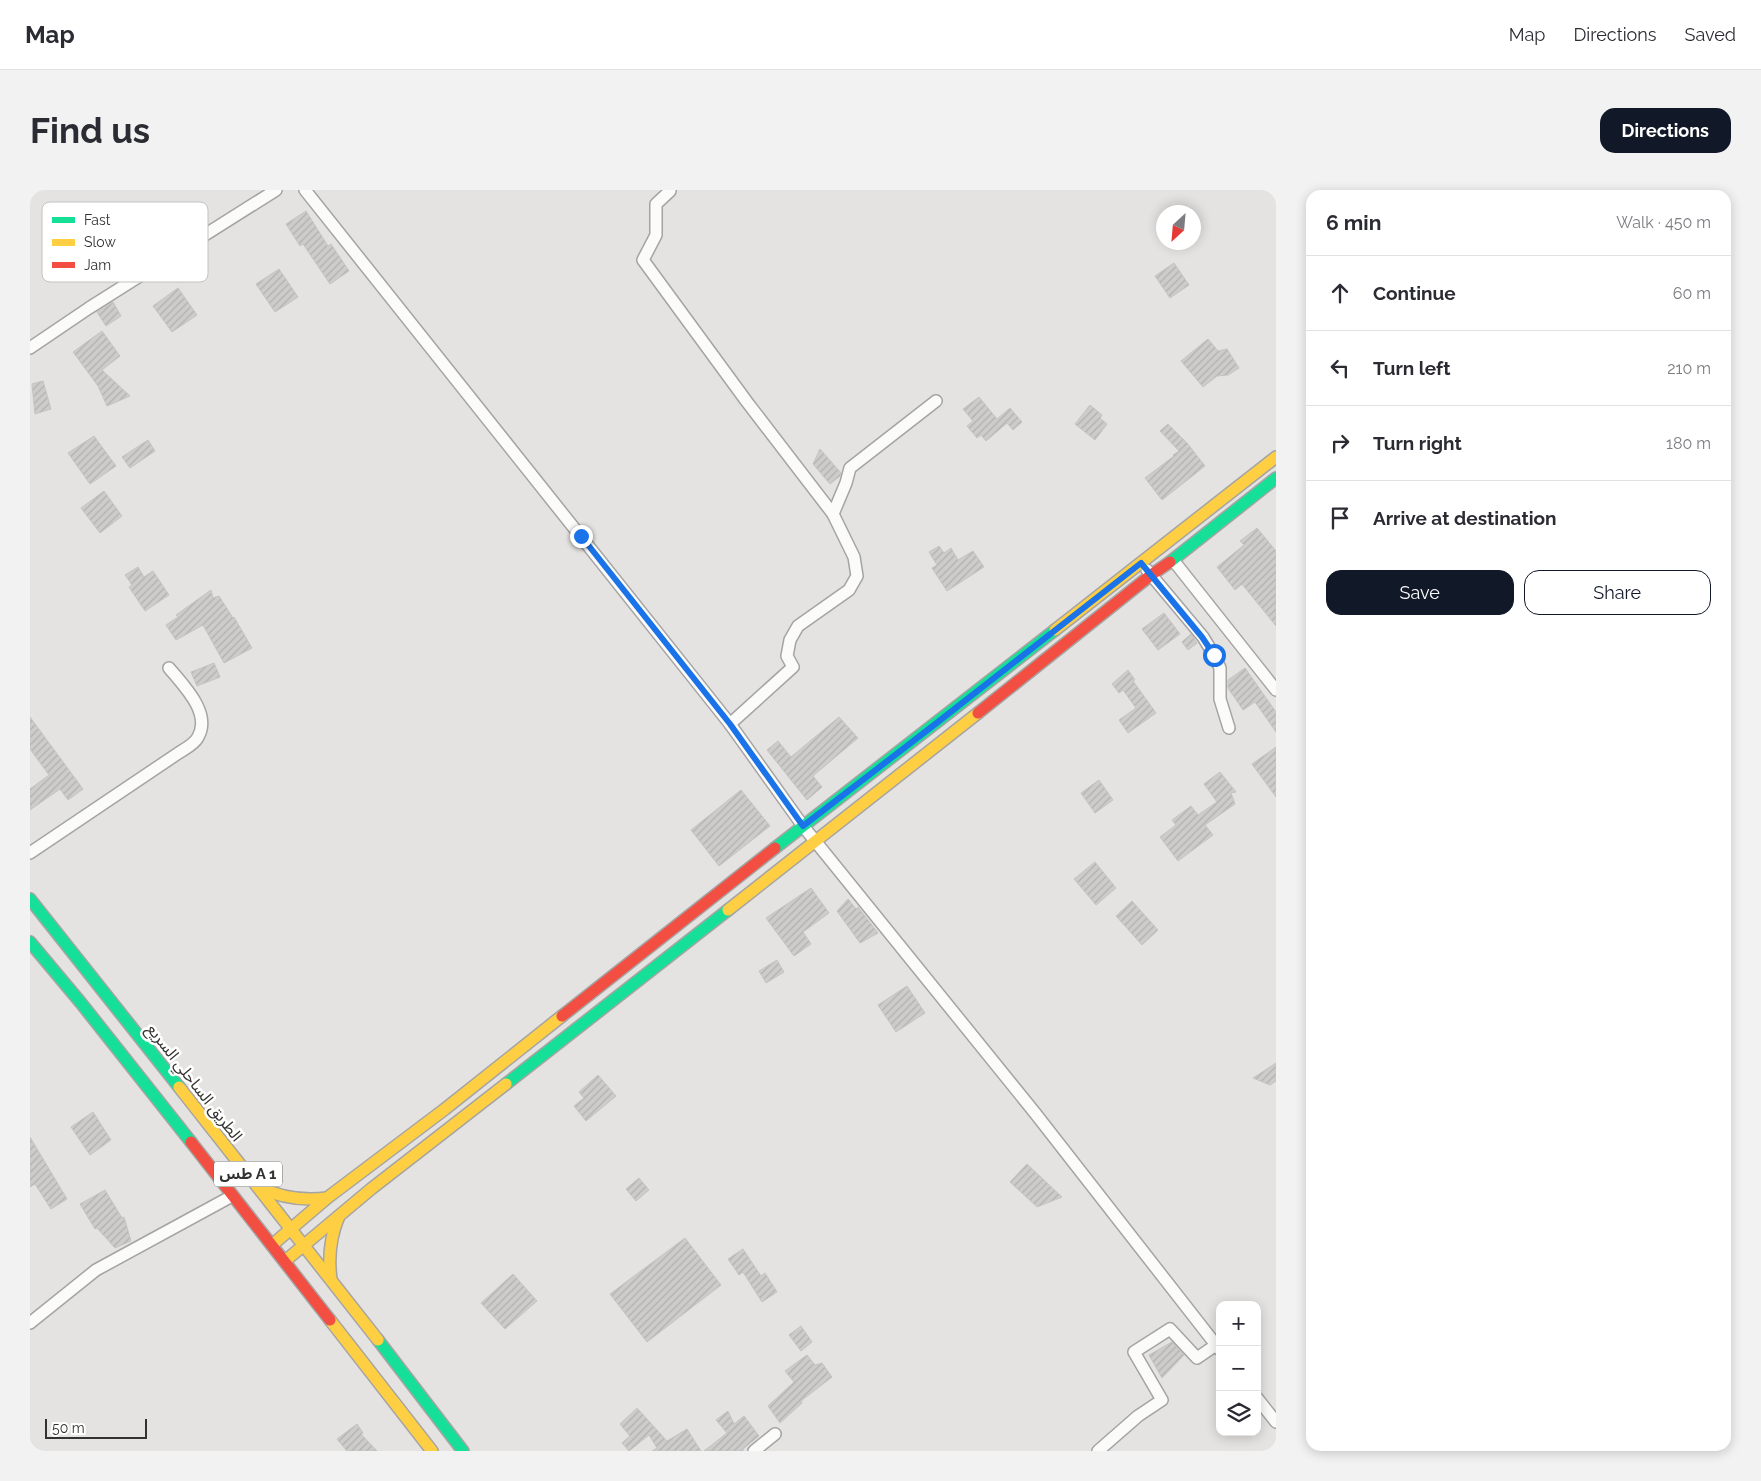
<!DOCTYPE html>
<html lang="en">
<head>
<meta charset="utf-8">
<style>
	:root { --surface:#fff; --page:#f2f2f3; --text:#2b2b33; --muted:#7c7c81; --line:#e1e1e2; --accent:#111827 }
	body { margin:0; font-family:Raleway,"Noto Sans Arabic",sans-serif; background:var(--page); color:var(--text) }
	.controls { position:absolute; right:15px; bottom:15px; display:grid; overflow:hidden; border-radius:10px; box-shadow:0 2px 12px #0003 }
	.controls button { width:45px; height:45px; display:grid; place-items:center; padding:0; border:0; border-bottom:1px solid var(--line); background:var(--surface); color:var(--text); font:25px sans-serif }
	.compass { position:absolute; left:1126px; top:15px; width:45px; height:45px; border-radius:50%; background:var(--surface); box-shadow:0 2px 12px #0003; rotate:206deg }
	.scale { position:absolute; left:15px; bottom:12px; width:102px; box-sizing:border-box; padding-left:5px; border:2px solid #333231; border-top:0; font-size:14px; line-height:18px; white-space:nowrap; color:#333231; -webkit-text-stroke:4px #fff; paint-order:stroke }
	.stop { position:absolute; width:15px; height:15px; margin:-11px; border:4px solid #1a73e8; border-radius:50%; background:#fff }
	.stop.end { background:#1a73e8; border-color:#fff; box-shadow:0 1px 5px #0008 }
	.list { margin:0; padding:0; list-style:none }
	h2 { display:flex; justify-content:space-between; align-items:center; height:65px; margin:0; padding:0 20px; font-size:21px }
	h2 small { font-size:16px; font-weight:400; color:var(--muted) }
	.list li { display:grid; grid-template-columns:32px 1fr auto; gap:15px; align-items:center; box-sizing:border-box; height:75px; padding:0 20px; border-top:1px solid var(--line) }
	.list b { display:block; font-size:19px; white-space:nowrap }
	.list em { font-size:16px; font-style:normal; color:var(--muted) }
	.actions { display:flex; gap:10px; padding:15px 20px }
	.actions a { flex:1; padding:11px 0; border:1px solid var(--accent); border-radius:15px; text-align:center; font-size:18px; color:var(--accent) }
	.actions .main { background:var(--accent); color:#fff }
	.icon { flex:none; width:28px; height:28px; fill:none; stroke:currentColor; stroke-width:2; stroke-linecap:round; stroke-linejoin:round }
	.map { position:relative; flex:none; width:1246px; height:1261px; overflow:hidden; border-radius:15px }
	header { display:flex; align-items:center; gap:30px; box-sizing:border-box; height:70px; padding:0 25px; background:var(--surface); border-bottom:1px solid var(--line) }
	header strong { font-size:24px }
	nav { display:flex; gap:28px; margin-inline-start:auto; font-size:18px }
	.intro { display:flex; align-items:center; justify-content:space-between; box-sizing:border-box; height:120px; padding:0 30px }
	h1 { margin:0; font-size:35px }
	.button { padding:12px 22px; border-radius:15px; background:var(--accent); color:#fff; font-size:18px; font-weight:700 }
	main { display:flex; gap:30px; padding:0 30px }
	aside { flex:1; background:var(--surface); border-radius:15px; box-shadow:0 2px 12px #0003 }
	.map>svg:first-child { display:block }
</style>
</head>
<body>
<header>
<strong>Map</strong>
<nav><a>Map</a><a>Directions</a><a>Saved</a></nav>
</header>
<div class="intro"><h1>Find us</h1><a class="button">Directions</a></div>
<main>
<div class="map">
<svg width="1246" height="1261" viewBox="0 0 1246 1261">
	<defs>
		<pattern id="building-hatch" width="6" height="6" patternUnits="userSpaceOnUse" patternTransform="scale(1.25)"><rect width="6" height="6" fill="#cdccca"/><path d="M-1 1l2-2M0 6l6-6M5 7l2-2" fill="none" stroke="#b0b0ae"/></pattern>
	</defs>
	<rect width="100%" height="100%" fill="#e5e3e1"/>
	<!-- building -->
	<g fill="url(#building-hatch)" stroke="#c5c4c2">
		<path d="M276,21L298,56L301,54L319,81L300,94L273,54L270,56L256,34Z"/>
		<path d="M1144,73L1159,95L1140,108L1125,86Z"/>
		<path d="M249,79L268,107L245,122L226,94Z"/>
		<path d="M148,98L167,125L142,142L123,116Z"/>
		<path d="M83,112L91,126L76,136L67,122Z"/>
		<path d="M72,141L90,166L72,180L100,206L77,216L68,196L43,162Z"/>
		<path d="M1178,149L1188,161L1197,159L1209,178L1198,185L1187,186L1173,197L1151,171Z"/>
		<path d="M13,191L21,219L5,224L2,194Z"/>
		<path d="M949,207L967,229L980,218L992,232L983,240L977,233L956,251L951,245L947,248L937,236L943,231L933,219Z"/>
		<path d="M1060,215L1072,225L1070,228L1077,234L1065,250L1045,234Z"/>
		<path d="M1138,234L1157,253L1175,276L1132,310L1115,288L1144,266L1143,265L1149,261L1130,241Z"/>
		<path d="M64,246L86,276L60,294L38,263Z"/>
		<path d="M118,250L125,261L100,278L92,267Z"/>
		<path d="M790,259L811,283L810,286L800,294L783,274Z"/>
		<path d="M74,301L92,326L70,343L51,318Z"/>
		<path d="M1227,338L1246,361V436L1212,394L1205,400L1187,377L1214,355L1210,351Z"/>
		<path d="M909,356L914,363L921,358L928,370L943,361L954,377L917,401L902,378L907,375L899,362Z"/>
		<path d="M108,377L114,387L123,381L139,405L115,421L99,397L102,395L95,385Z"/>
		<path d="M181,400L183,408L189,406L203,428L204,427L222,458L194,473L173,435L146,450L136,435L148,427L146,425Z"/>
		<path d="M1134,423L1150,444L1128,460L1112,439Z"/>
		<path d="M1161,444L1167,453L1158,460L1152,452Z"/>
		<path d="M184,473L190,487L167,496L161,482Z"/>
		<path d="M1215,478L1246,522V542L1225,512L1213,520L1198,498V490Z"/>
		<path d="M1098,480L1105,490L1103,491L1126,523L1098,543L1089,530L1106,518L1093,500L1089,503L1082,494Z"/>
		<path d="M0,527L53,599L38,610L30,599L0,620V599L19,585L0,559Z"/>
		<path d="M809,527L828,548L783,586L792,597L777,610L737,560L748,551L761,567Z"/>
		<path d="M1246,557V607L1222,574Z"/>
		<path d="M1190,582L1206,602L1201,603L1205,614L1175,635L1183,645L1148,671L1130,647L1146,635L1142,630L1161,616L1168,625L1187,612L1174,594Z"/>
		<path d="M1069,590L1083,610L1065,623L1051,603Z"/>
		<path d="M711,600L740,636L689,676L661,640Z"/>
		<path d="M1065,672L1086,698L1066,715L1044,689Z"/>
		<path d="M781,698L799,723L773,742L781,754L764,766L736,728Z"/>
		<path d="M818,709L826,719L828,717L848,743L830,753L807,721Z"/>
		<path d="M1102,711L1128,740L1112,755L1086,726Z"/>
		<path d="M747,770L754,782L736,793L729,781Z"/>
		<path d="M877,796L895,823L866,842L848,815Z"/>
		<path d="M1246,873V891L1240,895L1223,888Z"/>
		<path d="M568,885L586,906L556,931L544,916L554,908L549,902Z"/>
		<path d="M63,922L81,950L60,965L41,937Z"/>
		<path d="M0,947L37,1009L21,1019L5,994L0,997Z"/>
		<path d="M997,974L1032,1007L1007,1017L980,992Z"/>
		<path d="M609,988L619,1000L606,1011L596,999Z"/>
		<path d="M75,1000L92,1028L94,1027L101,1051L85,1058L67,1038L65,1039L50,1014Z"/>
		<path d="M655,1048L691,1095L617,1152L580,1104Z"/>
		<path d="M713,1059L731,1086L735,1083L747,1102L732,1112L713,1082L709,1085L698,1069Z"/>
		<path d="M483,1084L507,1111L475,1139L451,1113Z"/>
		<path d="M771,1136L782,1152L771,1161L759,1145Z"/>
		<path d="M1142,1152L1154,1165L1132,1188L1119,1165Z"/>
		<path d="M777,1165L785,1175L792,1173L802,1187L771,1211L772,1213L750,1233L738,1216L764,1192L755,1181Z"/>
		<path d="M607,1218L637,1251L657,1239L671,1261H622L627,1258L619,1245L599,1261L592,1253L600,1246L590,1234Z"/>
		<path d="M698,1221L704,1234L714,1226L729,1246L713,1259V1261H674L697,1243L686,1230Z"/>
		<path d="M327,1234L333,1243L331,1244L347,1261H317L307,1249Z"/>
	</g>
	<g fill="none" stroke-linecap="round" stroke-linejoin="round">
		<!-- street casing -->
		<g stroke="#a5a4a3" stroke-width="14">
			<g id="street">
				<path d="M275,0L700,534L773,636L1005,923L1190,1160"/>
				<path d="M640,1L626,14V45L613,70L717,212L803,324L824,367L827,386L819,400L768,436L760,450L757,466L763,477L700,534"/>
				<path d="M0,158L59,118L246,0"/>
				<path d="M803,324L816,293L820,278L906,211"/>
				<path d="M1143,370L1246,500"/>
				<path d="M1117,380L1173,447L1184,465L1190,478V509L1199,538"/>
				<path d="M0,663L147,564C153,560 165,554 168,547C182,523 153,495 139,478"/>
				<path d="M0,1133L66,1080L202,1006"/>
				<path d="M1227,1208L1246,1232"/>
				<path d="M724,1261L745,1244"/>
				<path d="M1068,1261L1108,1226L1132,1210L1104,1162L1140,1139L1167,1168L1186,1155"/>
			</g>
		</g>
		<!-- fast casing -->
		<g stroke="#a5a4a3" stroke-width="14">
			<g id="fast">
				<path d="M1140,372L1246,288"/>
				<path d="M745,658L1025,440"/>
				<path d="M0,709L149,897"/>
				<path d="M0,752L51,813L161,952"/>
				<path d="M476,894L698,720"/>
				<path d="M348,1150L433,1261"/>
			</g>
		</g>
		<!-- slow casing -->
		<g stroke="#a5a4a3" stroke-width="14">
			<g id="slow">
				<path d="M1025,440L1246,267"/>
				<path d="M698,720L948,523"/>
				<path d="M149,897L348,1150"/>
				<path d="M229,997C251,1008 272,1011 297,1008"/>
				<path d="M242,1055L297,1008L415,919L532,826"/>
				<path d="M255,1071L341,999L476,894"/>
				<path d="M301,1089C298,1067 300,1047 309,1026"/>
				<path d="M300,1130L402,1261"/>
			</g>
		</g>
		<!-- jam casing -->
		<g stroke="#a5a4a3" stroke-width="14">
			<g id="jam">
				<path d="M948,523L1121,385L1140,372"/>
				<path d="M532,826L745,658"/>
				<path d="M161,952L300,1130"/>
			</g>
		</g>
		<!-- street -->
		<use href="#street" stroke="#fbfbfa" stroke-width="11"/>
		<!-- fast -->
		<use href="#fast" stroke="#16e098" stroke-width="11"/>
		<!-- slow -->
		<use href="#slow" stroke="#ffcf43" stroke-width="11"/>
		<!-- jam -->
		<use href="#jam" stroke="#f24e42" stroke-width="11"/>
	</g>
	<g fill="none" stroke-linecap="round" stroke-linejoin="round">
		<!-- route -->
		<path stroke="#1a73e8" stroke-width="6" d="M551,346L700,534L773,636L904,535L1111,373L1172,447L1184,465"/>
	</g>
	<g text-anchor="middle" stroke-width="5" stroke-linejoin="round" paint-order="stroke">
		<!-- shield labels -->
		<rect fill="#fff" stroke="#70706f" stroke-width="1" x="184" y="971.5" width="68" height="25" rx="4"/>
		<g font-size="15" font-weight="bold" fill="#333231">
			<text x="218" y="989">طس A 1</text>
		</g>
		<!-- street labels -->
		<g font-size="16" fill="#333231" stroke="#fff">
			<text transform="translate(165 892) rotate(52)" y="6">الطريق الساحلي السريع</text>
		</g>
	</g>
	<!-- legend -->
	<rect x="12" y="12" width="166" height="80" rx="8" fill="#fff" stroke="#c2c2c1" stroke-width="1"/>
	<rect x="22" y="27" width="23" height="6" fill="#16e098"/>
	<rect x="22" y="49" width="23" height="7" fill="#ffcf43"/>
	<rect x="22" y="72" width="23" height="6" fill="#f24e42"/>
	<g font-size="14" fill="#333231">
		<text x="54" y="35">Fast</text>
		<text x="54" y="57">Slow</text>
		<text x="54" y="80">Jam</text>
	</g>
</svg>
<div class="controls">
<button>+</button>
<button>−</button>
<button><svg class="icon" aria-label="layers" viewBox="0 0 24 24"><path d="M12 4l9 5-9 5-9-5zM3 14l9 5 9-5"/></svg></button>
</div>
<svg class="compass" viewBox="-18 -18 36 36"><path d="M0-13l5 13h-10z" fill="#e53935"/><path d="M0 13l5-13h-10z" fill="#7c7c81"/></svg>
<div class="scale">50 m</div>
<div class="stop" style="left:1184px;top:465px"></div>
<div class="stop end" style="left:551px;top:346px"></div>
</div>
<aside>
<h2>6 min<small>Walk · 450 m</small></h2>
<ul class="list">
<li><svg class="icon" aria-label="ahead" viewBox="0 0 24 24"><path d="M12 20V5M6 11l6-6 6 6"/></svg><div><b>Continue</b></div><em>60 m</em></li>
<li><svg class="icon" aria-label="left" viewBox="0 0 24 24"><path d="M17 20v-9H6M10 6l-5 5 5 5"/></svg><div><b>Turn left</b></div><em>210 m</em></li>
<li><svg class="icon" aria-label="right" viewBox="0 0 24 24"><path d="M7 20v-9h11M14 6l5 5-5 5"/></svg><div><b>Turn right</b></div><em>180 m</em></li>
<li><svg class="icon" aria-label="arrive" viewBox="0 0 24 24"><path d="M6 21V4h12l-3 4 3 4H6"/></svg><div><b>Arrive at destination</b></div></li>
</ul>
<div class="actions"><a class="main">Save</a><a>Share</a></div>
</aside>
</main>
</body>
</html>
